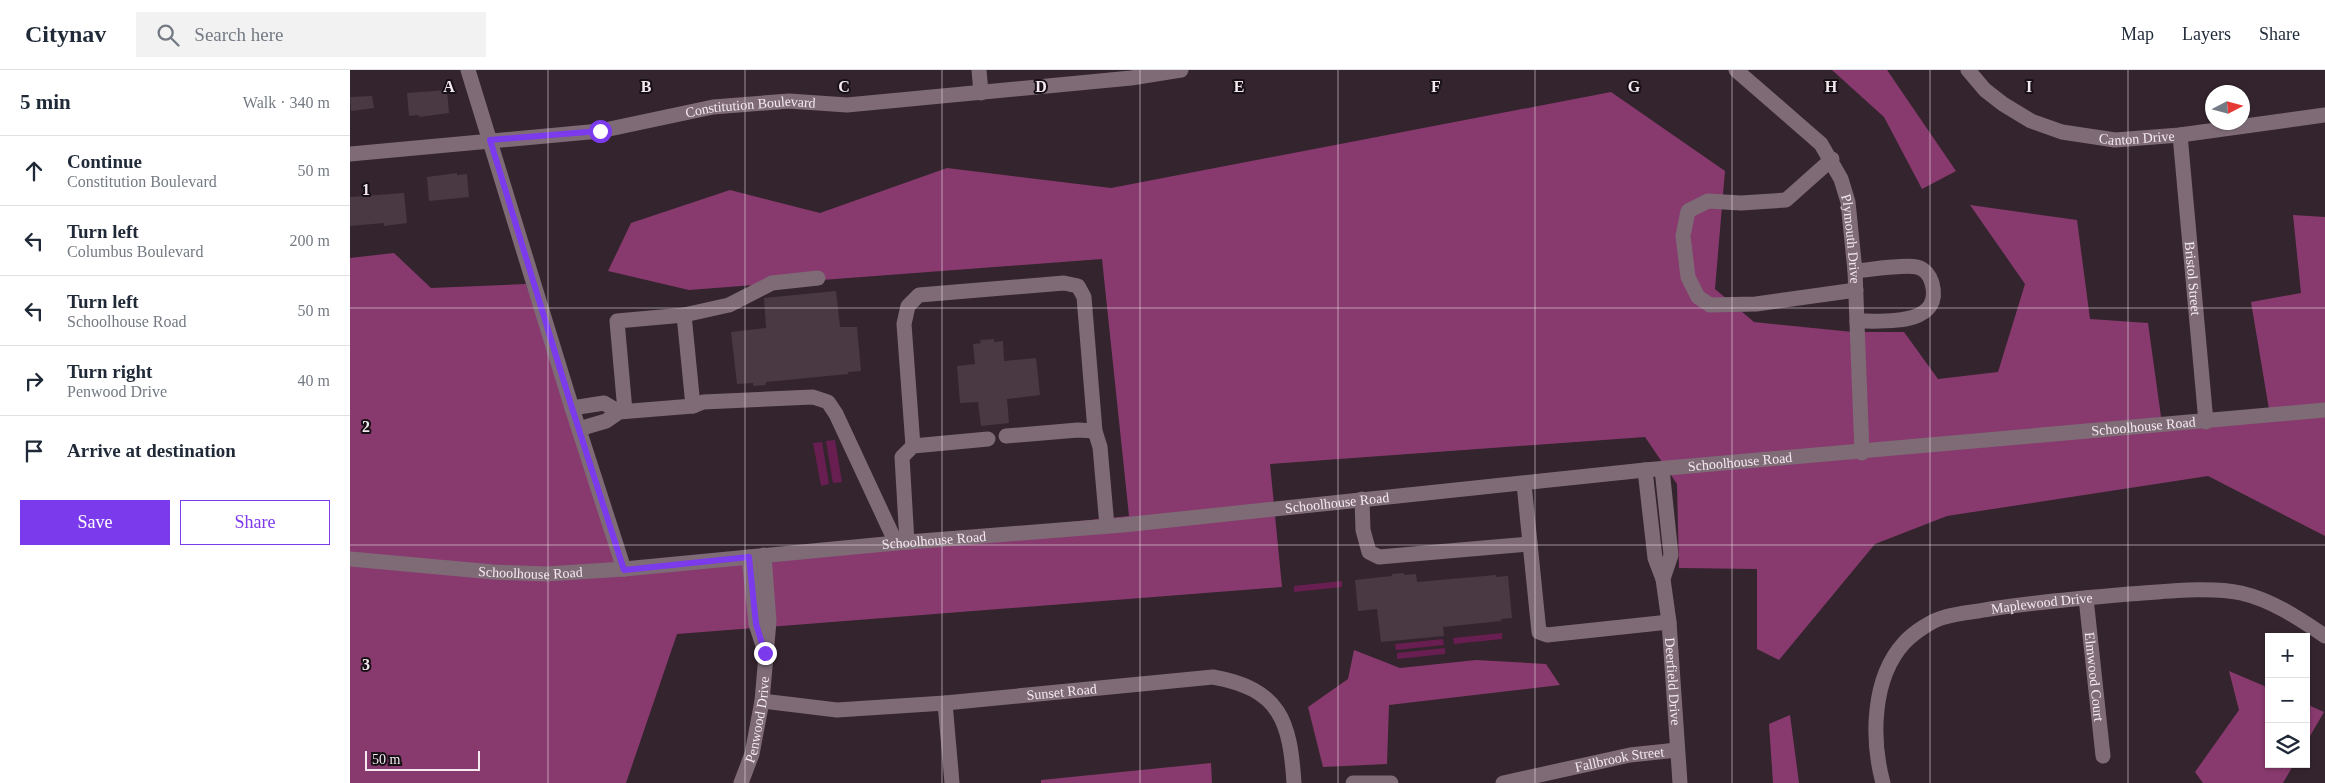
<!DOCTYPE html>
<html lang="en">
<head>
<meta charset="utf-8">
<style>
	:root { --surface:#fff; --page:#f2f2f3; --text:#1f2937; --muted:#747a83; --line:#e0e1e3; --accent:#7c3aed }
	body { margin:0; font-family:Georgia,serif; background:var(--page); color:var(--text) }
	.controls { position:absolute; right:15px; bottom:15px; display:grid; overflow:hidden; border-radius:0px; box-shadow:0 1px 4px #0004 }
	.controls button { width:45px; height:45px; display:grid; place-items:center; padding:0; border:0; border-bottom:1px solid var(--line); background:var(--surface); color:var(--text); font:25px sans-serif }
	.compass { position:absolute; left:1855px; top:15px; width:45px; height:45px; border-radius:50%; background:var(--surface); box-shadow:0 1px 4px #0004; rotate:84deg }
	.scale { position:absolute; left:15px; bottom:12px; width:115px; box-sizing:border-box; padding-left:5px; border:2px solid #f4e9f0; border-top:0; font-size:14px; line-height:18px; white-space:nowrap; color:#f4e9f0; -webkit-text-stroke:4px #171014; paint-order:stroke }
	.stop { position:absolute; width:15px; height:15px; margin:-11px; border:4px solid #7c3aed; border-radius:50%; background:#fff }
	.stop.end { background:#7c3aed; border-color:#fff; box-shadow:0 1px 5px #0008 }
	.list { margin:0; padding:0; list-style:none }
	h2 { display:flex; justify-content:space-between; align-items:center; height:65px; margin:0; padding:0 20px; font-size:21px }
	h2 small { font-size:16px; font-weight:400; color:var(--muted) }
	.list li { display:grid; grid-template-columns:32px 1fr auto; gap:15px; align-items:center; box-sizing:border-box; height:70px; padding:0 20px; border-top:1px solid var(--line) }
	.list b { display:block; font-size:19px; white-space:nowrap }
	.list p { margin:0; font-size:16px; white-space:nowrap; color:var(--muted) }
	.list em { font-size:16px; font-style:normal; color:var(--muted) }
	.actions { display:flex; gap:10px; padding:15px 20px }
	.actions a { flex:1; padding:11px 0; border:1px solid var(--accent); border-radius:0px; text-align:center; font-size:18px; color:var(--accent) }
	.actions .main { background:var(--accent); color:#fff }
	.icon { flex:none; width:28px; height:28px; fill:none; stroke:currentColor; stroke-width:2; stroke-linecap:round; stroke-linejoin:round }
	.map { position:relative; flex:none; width:1975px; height:713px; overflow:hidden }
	header { display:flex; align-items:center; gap:30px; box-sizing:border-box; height:70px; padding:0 25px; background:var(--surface); border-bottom:1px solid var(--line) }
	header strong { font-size:24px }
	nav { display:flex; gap:28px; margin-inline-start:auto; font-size:18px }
	.search { width:350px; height:45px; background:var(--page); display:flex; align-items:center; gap:12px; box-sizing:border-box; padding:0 18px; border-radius:0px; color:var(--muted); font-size:19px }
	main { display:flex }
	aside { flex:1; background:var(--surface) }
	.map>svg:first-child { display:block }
</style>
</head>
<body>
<header>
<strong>Citynav</strong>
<div class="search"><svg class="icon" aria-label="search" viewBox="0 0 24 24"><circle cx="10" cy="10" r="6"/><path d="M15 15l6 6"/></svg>Search here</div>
<nav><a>Map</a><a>Layers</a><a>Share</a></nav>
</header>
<main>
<aside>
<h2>5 min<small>Walk · 340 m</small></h2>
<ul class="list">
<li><svg class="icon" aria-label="ahead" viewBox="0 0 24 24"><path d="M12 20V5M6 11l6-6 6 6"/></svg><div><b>Continue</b><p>Constitution Boulevard</p></div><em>50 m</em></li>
<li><svg class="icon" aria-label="left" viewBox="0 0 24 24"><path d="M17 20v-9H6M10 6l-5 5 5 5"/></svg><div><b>Turn left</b><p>Columbus Boulevard</p></div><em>200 m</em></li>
<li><svg class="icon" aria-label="left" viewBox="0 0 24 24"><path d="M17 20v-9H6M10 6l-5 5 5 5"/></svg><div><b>Turn left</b><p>Schoolhouse Road</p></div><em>50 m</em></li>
<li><svg class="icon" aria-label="right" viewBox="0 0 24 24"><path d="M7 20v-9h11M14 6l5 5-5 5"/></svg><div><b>Turn right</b><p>Penwood Drive</p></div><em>40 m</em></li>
<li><svg class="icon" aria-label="arrive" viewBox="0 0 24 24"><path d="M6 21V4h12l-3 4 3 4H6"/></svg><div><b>Arrive at destination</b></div></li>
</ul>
<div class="actions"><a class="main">Save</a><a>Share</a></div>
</aside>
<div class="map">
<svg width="1975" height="713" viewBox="0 0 1975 713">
	<rect width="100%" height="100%" fill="#34242e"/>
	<!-- green -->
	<g fill="#681e51">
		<path d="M485,370L492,412L483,413L476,371Z"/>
		<path d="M472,372L479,414L471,416L463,373Z"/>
		<path d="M992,511V517L944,522V516Z"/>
		<path d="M1152,563V569L1104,574L1103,568Z"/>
		<path d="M1093,569L1094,575L1046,580L1045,574Z"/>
		<path d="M1095,578V584L1047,589V583Z"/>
	</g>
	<!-- forest -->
	<g fill="#883a6e">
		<path d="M1482,0H1537L1606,101L1572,119L1534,47Z"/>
		<path d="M1261,22L1375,101L1365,219L1404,252L1503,262H1554L1588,309L1648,302L1675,214L1620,135L1727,150L1740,249L1798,253L1812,354L1920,345L1901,232L1951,223L1943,145L1975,147V466L1858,406L1597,446L1525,474L1429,590L1407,579V499L1329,498L1327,414L1295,367L920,394L932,517L327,564L276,713H0V188L44,183L81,218L176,214L272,498L779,446L752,189L339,220L258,201L281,153L380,120L470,143L597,98L761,118Z"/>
		<path d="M1004,580L1050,598L1126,590L1196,594L1210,615L1039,635L1037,694L973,697L958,637L998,609Z"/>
		<path d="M1879,601L1919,618V694H1944L1933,713H1853L1845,702L1889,640Z"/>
		<path d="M1956,634L1974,642L1956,673Z"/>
		<path d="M1440,645L1449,713H1423L1419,654Z"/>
		<path d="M861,693L862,713H691V710Z"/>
	</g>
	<!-- building -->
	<g fill="#4a3943">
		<path d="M97,20L99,43L69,47V45L59,46L57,23Z"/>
		<path d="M22,26L24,38L1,41L0,27Z"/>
		<path d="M107,103V105L117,104L119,127L79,131L77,107Z"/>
		<path d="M54,123L57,153L34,156V153L0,156V127Z"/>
		<path d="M486,221L490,257H507L511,301L498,302V304L416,312V315L403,316V313L387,314L381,262L416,258L414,228Z"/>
		<path d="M644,269V272L653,271L654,291L686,288L690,325L657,329L659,353L631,356L628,332L610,333L607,296L625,294L623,274L631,273L630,270Z"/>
		<path d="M1054,503V505L1066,504L1067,512L1146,505V507L1158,506L1162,548L1151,549V551L1093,557L1094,566L1031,572L1027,539L1008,541L1005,510L1042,506V504Z"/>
	</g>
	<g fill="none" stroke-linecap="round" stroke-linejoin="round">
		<!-- minor -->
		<g stroke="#7e6b76" stroke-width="15">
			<path d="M118,0L222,338L274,499"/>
			<path d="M629,0L631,23"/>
			<path id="s1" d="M1386,0L1471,74L1491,109L1498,132L1505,201L1512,383"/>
			<path id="s2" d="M1618,0L1635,20L1653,34L1681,51L1712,62L1765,70L1830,65L1975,45"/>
			<path id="s3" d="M1830,65L1856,352"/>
			<path id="s4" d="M0,84L250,61L363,37L439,31L497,35L781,8L831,0"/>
			<path d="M1482,89L1436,130L1391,133L1358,131L1338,141L1333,166L1338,207L1348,227L1360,235L1406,234L1506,220"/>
			<path d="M1505,201C1520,200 1553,194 1567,197C1575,199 1580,206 1582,213C1594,257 1532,251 1507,251"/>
			<path d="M334,245L379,235L422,213L468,208"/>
			<path d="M222,338L254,333L269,342"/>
			<path d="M275,341L267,251L334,245L343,336"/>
			<path d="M229,359L256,351L269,342L343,336L353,332L463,327L478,332L486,344L546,473"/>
			<path d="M656,366L728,360L745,361"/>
			<path d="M563,376L554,254L558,236L569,225L714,213L728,216L734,227L745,361L750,377L757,456"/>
			<path d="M1312,399L1321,485L1313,509"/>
			<path id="s5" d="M1295,400L1305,488L1313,509L1319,552L1330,713"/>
			<path d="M1174,414L1189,562L1197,565L1319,552"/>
			<path d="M1012,429L1013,460L1019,482L1029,487L1180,474"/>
			<path d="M557,472L552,387L563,376L638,369"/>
			<path d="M399,487L406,554L414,579"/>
			<path id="s6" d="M0,489L143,502L196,504L274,499L546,473L773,455L1295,400L1975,340"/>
			<path id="s7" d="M1736,528L1753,686"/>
			<path id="s8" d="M412,631L487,640L595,633L863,607C931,619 940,652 944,713"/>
			<path d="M595,633L602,713"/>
			<path id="s9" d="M391,713L402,684L412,631L419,551L414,485"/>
			<path d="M1003,713H1041"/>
			<path id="s10" d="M1153,713L1280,685L1327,680"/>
			<path id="s11" d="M1533,713C1521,669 1522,608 1554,573C1563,563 1582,550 1595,547C1609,543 1625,542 1640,539C1686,532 1732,528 1779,524C1812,522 1859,516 1891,523C1922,530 1950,549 1975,566"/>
		</g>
	</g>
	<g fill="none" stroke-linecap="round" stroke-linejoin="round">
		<!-- route -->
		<path stroke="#7c3aed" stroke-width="6" d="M250,61L140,70L222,338L274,500L399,487L406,554L415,583"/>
	</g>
	<!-- grid -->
	<path fill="none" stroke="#f4e9f0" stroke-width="1" stroke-opacity="0.55" d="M198,0V713M395,0V713M592,0V713M790,0V713M988,0V713M1185,0V713M1382,0V713M1580,0V713M1778,0V713M0,238H1975M0,475H1975"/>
	<g text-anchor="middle" stroke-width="4" stroke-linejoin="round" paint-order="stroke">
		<!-- street labels -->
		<g font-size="14" fill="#f4e9f0" stroke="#171014">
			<text dy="5" stroke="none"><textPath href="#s4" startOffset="404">Constitution Boulevard</textPath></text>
			<text dy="5" stroke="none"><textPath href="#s2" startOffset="190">Canton Drive</textPath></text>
			<text dy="5" stroke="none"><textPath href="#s1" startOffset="214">Plymouth Drive</textPath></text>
			<text dy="5" stroke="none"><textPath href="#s3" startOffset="144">Bristol Street</textPath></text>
			<text dy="5" stroke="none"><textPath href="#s6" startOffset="1801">Schoolhouse Road</textPath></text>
			<text dy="5" stroke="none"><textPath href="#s6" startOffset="1396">Schoolhouse Road</textPath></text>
			<text dy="5" stroke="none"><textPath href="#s6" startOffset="991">Schoolhouse Road</textPath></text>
			<text dy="5" stroke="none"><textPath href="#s6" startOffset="586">Schoolhouse Road</textPath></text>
			<text dy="5" stroke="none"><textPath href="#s6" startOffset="181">Schoolhouse Road</textPath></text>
			<text dy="5" stroke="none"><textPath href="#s11" startOffset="294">Maplewood Drive</textPath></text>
			<text dy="5" stroke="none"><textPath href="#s7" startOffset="79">Elmwood Court</textPath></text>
			<text dy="5" stroke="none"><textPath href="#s5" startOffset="214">Deerfield Drive</textPath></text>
			<text dy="5" stroke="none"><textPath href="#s8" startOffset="301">Sunset Road</textPath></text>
			<text dy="5" stroke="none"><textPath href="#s9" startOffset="66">Penwood Drive</textPath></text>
			<text dy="5" stroke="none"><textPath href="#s10" startOffset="119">Fallbrook Street</textPath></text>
		</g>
	</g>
	<g font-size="16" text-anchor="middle" font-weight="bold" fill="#f4e9f0" stroke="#171014" stroke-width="4" stroke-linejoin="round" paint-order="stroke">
		<text x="99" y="22">A</text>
		<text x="296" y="22">B</text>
		<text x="494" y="22">C</text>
		<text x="691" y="22">D</text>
		<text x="889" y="22">E</text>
		<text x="1086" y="22">F</text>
		<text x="1284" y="22">G</text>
		<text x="1481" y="22">H</text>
		<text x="1679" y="22">I</text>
		<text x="16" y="125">1</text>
		<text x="16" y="362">2</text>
		<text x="16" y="600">3</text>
	</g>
</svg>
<div class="controls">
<button>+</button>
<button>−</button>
<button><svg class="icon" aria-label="layers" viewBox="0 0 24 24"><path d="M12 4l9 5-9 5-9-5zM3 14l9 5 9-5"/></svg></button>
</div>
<svg class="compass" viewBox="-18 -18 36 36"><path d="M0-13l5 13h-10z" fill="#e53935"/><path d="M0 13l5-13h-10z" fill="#747a83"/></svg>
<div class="scale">50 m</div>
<div class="stop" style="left:250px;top:61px"></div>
<div class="stop end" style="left:415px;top:583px"></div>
</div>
</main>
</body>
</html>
